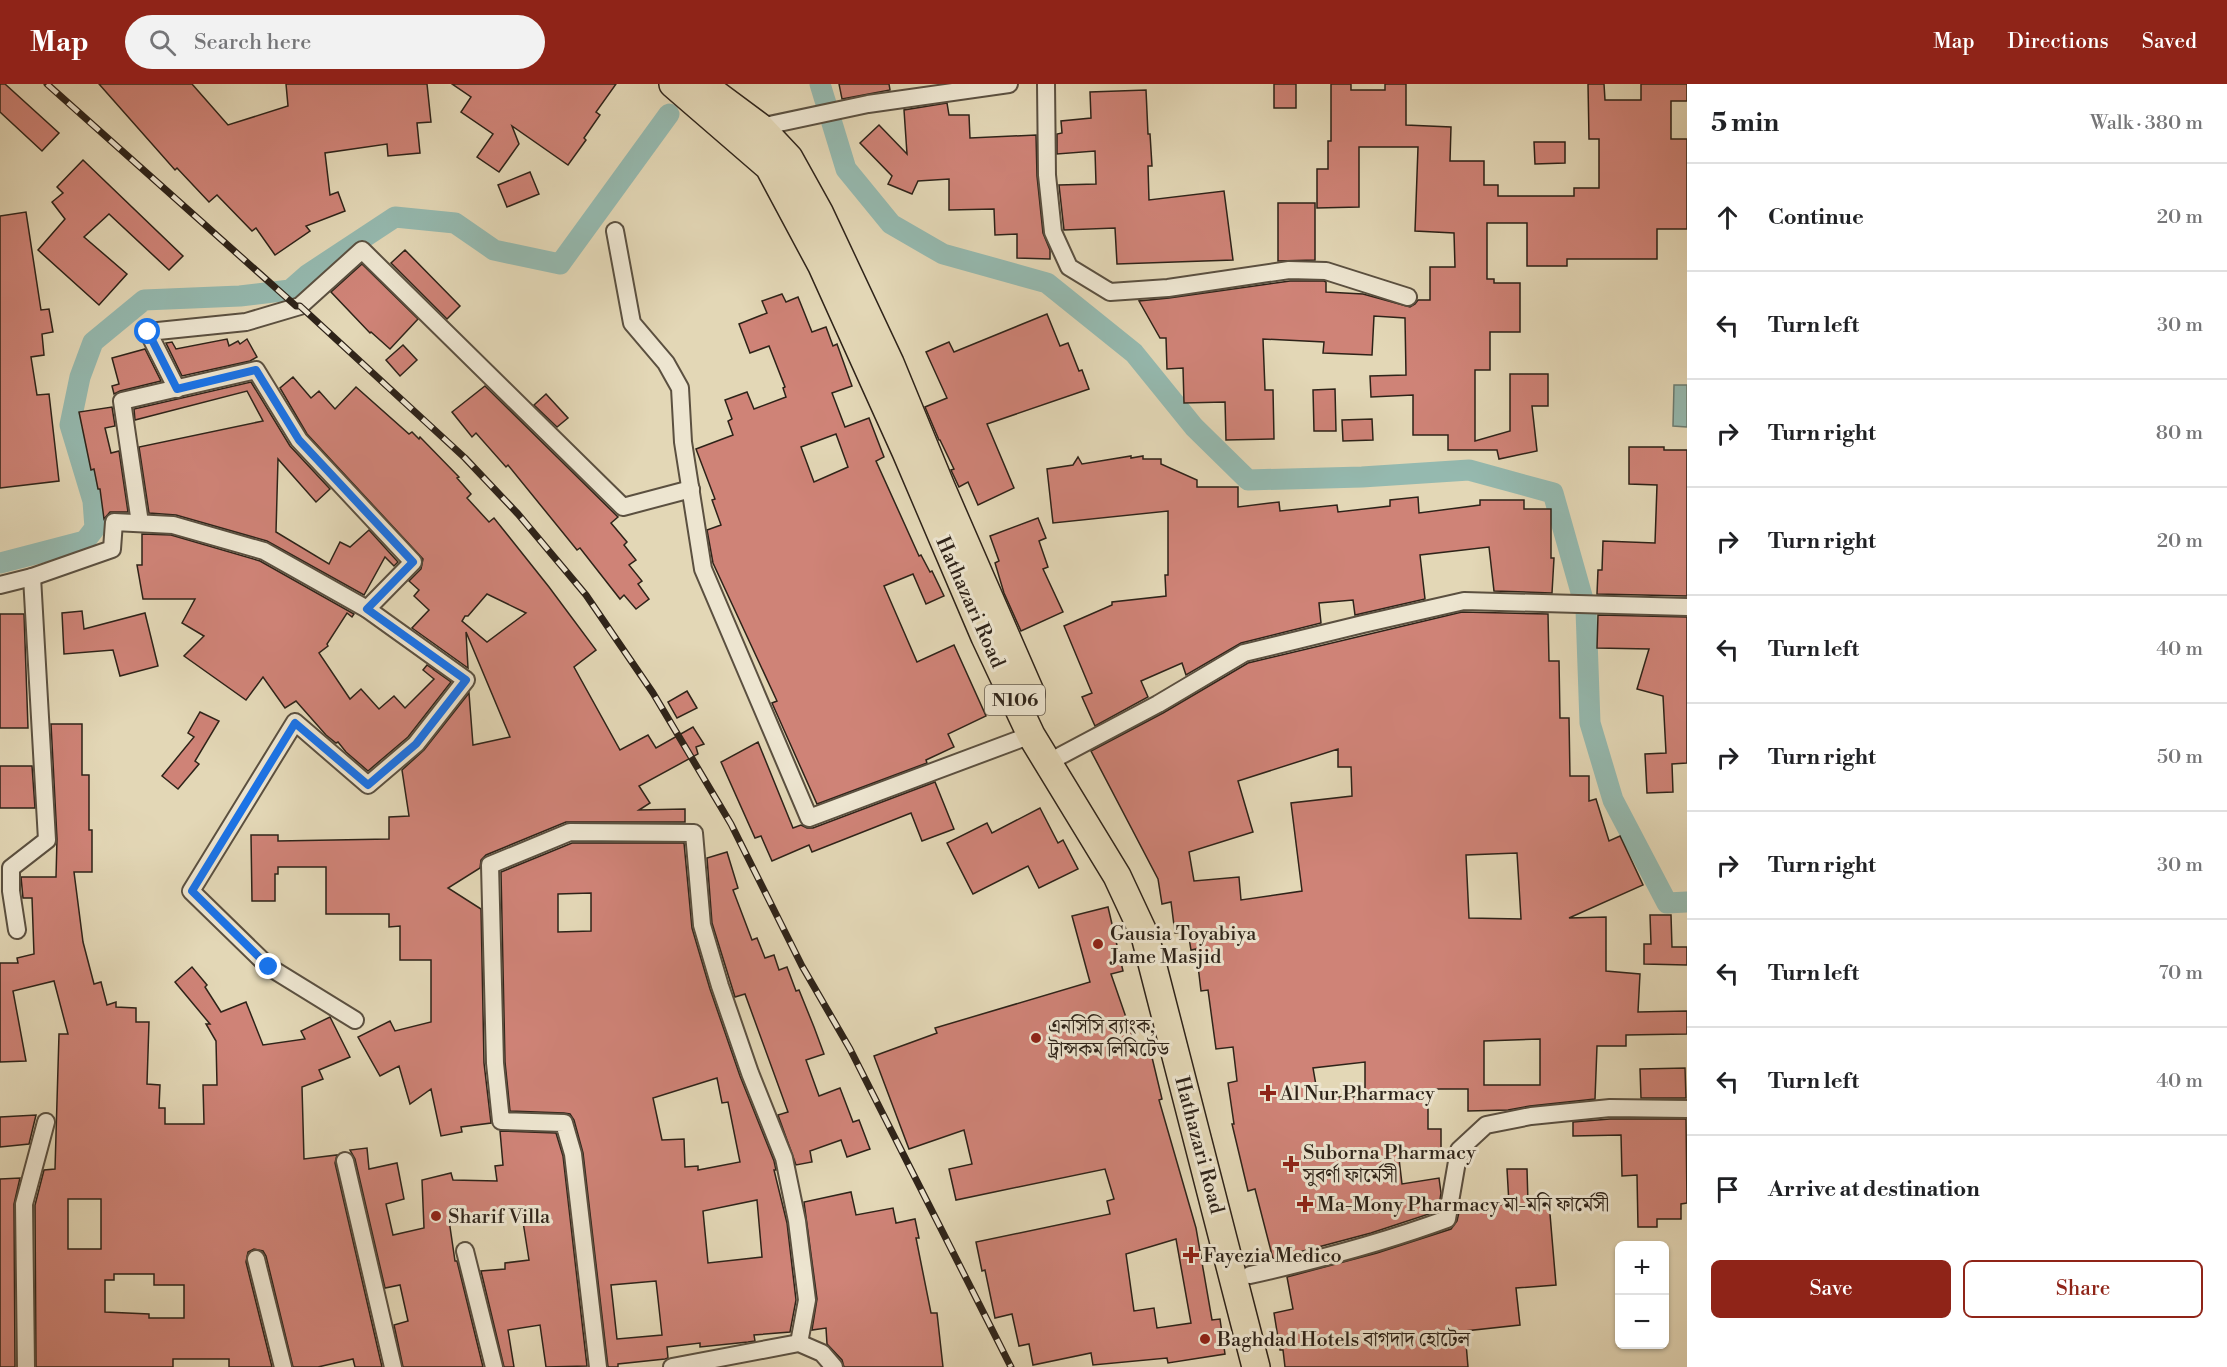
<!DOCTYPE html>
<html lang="en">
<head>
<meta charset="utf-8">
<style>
	:root { --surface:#fff; --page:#f2f2f2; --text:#202124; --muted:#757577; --line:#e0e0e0; --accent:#8f2418 }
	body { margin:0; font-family:"Libre Bodoni","Noto Serif Bengali",serif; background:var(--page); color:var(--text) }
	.controls { position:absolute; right:18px; bottom:18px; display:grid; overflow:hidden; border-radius:9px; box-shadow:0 2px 4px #0004 }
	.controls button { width:54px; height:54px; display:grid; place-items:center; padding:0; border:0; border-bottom:2px solid var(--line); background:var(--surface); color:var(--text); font:30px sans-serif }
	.stop { position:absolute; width:18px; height:18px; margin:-14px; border:4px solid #1a73e8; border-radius:50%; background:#fff }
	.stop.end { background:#1a73e8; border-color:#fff; box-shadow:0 2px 6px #0008 }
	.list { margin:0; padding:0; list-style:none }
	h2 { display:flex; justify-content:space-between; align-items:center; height:78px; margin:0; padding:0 24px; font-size:26px }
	h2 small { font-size:20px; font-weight:400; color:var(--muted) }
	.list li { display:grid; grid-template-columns:39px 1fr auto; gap:18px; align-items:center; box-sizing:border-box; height:108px; padding:0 24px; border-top:2px solid var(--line) }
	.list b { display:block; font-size:22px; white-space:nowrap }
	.list em { font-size:20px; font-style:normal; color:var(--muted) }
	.actions { display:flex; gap:12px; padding:18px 24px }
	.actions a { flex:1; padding:14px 0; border:2px solid var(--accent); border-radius:9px; text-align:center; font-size:21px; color:var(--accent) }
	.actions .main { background:var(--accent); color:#fff }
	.icon { flex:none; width:33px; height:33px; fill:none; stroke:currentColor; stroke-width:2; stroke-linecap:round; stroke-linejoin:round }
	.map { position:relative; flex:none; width:1687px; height:1283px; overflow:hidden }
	header { display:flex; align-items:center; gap:36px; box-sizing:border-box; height:84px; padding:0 30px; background:var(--accent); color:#fff }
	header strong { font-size:28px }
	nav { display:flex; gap:33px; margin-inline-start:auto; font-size:21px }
	.search { width:420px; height:54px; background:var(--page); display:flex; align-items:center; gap:15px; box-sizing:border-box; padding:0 21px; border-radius:33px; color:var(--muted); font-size:22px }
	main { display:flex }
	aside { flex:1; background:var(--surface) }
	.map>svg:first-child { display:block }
</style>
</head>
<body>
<header>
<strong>Map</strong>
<div class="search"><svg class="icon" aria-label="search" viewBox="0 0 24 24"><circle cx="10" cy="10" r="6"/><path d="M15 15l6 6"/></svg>Search here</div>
<nav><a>Map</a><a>Directions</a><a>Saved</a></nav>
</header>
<main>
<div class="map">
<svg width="1687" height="1283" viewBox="0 0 1687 1283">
	<rect width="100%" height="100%" fill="#e3d7b6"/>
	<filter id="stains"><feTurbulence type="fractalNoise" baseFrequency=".00333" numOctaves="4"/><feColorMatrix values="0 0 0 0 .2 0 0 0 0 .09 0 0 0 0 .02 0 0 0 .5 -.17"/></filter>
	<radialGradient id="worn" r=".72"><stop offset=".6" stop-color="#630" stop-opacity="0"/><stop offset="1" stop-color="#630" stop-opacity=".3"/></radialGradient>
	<!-- water -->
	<path fill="#95b9af" stroke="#6c7d73" stroke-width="1.5" d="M1674,301H1687V343L1673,342Z"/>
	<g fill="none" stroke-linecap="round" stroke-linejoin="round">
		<!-- canal -->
		<g stroke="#95b9af" stroke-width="21">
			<path d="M820,0L846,85L891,140L943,170L1047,199L1134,269L1194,343L1248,396L1362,393L1469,386L1553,409L1586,526L1590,639L1613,716L1667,819L1687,818"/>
			<path d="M0,479L85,457L95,444L93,417L70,341L80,293L93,258L144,216L240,212L290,206L307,191L395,133L455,139L494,166L560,180L669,30"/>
		</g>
	</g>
	<!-- building -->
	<g fill="#cf8377" stroke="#2e2319" stroke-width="1.5" fill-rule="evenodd">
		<path d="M0,0H5L59,49L42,67L0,28Z"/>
		<path d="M99,0H192L228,41L288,22L286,0H427L431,38L417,39L420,69L388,72L387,60L325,69L330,111L338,108L345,127L306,142L310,147L275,171L256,144L252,147L217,111L209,118L177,84L175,86Z"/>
		<path d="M452,0H616L596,28L600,31L584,54L586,56L568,81L512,42L519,60L499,88L477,73L493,50L461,28L471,13Z"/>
		<path d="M839,0H889L890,6L842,15Z"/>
		<rect x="1274" y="0" width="22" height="24"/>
		<path d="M1331,0H1351V6H1385V0H1406V41L1451,43L1450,77H1484V101H1498V112H1574V104H1599V55H1589L1588,0H1604L1605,16H1641V0H1687V17H1671V55H1687V145H1657V175H1567V182H1527V139H1487V195H1494V199H1520V248H1490V286H1475V357L1510,347V290H1548V322H1532L1537,367L1499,375L1497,366H1448V351H1413V311L1371,313L1370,292L1406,291L1405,234L1374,232L1372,271L1323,269L1324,258L1263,255L1265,306H1273L1274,355L1226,356L1225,318L1184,319L1183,284L1167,285L1166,254H1160L1139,217L1169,214L1290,197H1324L1326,198V208L1363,210L1410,223L1415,220L1418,216H1430V183H1455L1454,149L1415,147L1418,63H1359V123L1317,124V85H1328V57H1331Z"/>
		<path d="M1146,6L1148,50H1150L1152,82H1148L1149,116L1224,107L1233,176L1117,180L1115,144L1064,146L1059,101L1096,100L1095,67L1057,70V50L1062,49L1061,37L1091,34L1090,8Z"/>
		<path d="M947,19L949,31H969L970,54L1036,51L1037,92L1043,149L1050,166V175L1017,174V150L995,151L994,125L949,126V95L918,97L912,110L888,100L892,92L860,59L879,41L907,70L904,26Z"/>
		<path d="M1534,58H1565V79L1535,80Z"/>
		<path d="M83,76L183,172L169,186L109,130L84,153L127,190L99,221L38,166L65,135L52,118L63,109L57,103Z"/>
		<path d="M530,88L539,110L507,123L498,101Z"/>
		<path d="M1278,119H1315V176L1278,177Z"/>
		<path d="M26,128L41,226L49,225L53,248L42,250L44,271L31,273L37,311L49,310L59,397L0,404V132Z"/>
		<path d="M405,166L460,222L447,235L391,179Z"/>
		<path d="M362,180L418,235L390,265L371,248L370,249L331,208Z"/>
		<path d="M782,210L786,218L798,213L812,248L826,243L833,262L837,260L852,302L832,309L845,343L869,334L884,373L876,377L919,472L921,471L930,488L932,487L944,512L926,520L913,490L884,502L917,578L954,561L986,632L948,650L954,663L926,676L927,679L817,720L772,619L777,617L713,479L707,446L721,441L712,416L715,415L696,365L733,351L728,337L732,335L725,316L747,308L754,325L786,313L783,304L785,303L769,262L750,269L739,240L767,229L762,217ZM836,350L848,383L814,398L801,363Z"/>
		<path d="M1047,230L1060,262L1068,259L1079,287L1082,286L1089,305L987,340L1014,404L978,421L968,398L959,403L951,386L954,385L940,356H939L925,323L947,314L926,268L949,258L954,268Z"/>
		<path d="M227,255L229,262L238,257L240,260L247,255L257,273L250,277L182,292L166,259L172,258L176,265Z"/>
		<path d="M403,261L417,276L400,292L386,276Z"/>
		<path d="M145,265L161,297L120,307L114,310L112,302L119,300L112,274Z"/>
		<path d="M293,293L311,314L319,307L335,325L356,303L409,350L412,348L419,355L420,353L459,393L457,394L471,410L467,414L489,438L494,434L549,503L596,566L574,583L620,666L648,651L656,664L693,643L704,660L696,663L698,670L639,702L650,719L639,726L685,725V738H566L486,771L481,776L480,784L448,804L481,825L484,979L491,1039L461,1043L462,1048L441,1052L431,1005L410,1020L399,982L380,992L358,953L390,937L395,947L431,938V876H400V842L389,843V830H326V783H278V790H275V817H252L251,751H278V757L389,755V733L409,732L402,686L424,666L469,609L473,661L510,653L466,548L468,584L412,544L429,526L414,512L419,506L409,497L421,485L423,475L307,350L280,304ZM487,510L526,529L487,558L462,537L465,532H468Z"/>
		<path d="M251,298L290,362L330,405L316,418L278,375L276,448L329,480L340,458L350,463L369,446L398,478L394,482L385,473L364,511L267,457L176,431L149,429L139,363L263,337L247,307L135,336L134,325Z"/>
		<path d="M485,302L618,433L611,439L627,458L624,461L636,476L629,481L642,497L638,500L649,515L636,525L624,511L620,515L580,464L577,466L508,381L506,383L476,349L472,353L452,328Z"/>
		<path d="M1335,305L1336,347H1314L1313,306Z"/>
		<path d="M546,310L568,334L557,343L534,321Z"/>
		<path d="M112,323L115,342L105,344L111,369L119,367L128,428H110L104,435L100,405H98L94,385L91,386L79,328Z"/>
		<path d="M1372,335L1373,356L1343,357L1342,336Z"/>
		<path d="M1629,363H1664V366H1687V512L1597,510L1598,486H1602L1603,457L1655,459L1657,401L1629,400Z"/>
		<path d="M1131,372V374L1143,372V375H1161V380L1197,396V403H1238V423L1279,418L1280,427L1337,421L1338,428L1390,422V416L1418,413L1419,429L1480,421V416H1524V425H1551V474H1554L1552,509L1494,507L1489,463L1420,471L1425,515L1355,531L1353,516L1319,519L1321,539L1241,559L1186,591L1182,579L1141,597L1148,613L1095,642L1082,613L1092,609L1064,542L1112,521V518L1166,512L1165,491H1168V427L1053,439L1047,385L1073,381L1078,373L1082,380Z"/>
		<path d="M1038,434L1046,454L1039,457L1048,483L1043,485L1063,528L1021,547L1004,509L995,479L999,477L990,452Z"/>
		<path d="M142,450L171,451L260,477L354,530L352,533L347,529L327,560L328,562L319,569L350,615L361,605L379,625L394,612L405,624L434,595L423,586L427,581L451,598L408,653L368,687L346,668L338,658L336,659L326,651L296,617L285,624L263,593L246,616L184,572L204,552L182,539L195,515H143L137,481H142Z"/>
		<path d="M82,527L84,545L145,529L158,582L120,592L113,566L64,570L62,529Z"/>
		<path d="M1462,528L1548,530L1549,577H1559L1560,634H1569L1570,692H1589V717L1596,715L1609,757L1620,752L1643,801L1569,834L1606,833V887L1640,890L1638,928L1687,927V950L1626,951V962H1597L1595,1015L1530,1022L1508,1026L1468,1027V1005H1428V1045H1441V1066H1398L1402,1100L1439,1094L1441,1109L1438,1127L1371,1149L1273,1175L1255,1105L1248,1107L1232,1040H1234L1228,999L1237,997L1233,963L1216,965L1208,906L1201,907L1196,865L1191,866L1188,848L1175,849L1171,818L1162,820L1158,795L1091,667L1163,629L1248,579ZM1338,665V683H1351L1352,712L1291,719L1302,807L1241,816L1239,793L1194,797L1189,768L1253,748L1238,697ZM1517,769L1521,835L1469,834L1466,771ZM1540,955V1001H1484V957ZM1365,978V1013H1318L1313,984Z"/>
		<path d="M0,530H24L28,644H0Z"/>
		<path d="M1598,531L1687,533V679L1672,680L1673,708L1647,709L1645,670L1666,669L1663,612L1637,605L1649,565L1597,564Z"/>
		<path d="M687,607L697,624L677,634L668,618Z"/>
		<path d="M200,628L219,637L195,677L199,680L178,705L162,692L194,653L188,649Z"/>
		<path d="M51,640H82V691H89V746H92V788H74L83,858L94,900L101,898L107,921L116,918V923L136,924V938H149L147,1000L160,1001L159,1024H165V1040H204L203,1001H217L216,957L206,940H210L175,898L192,883L207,901L205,903L221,928L246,918L263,961L305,955L301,947L330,933L350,973L319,986L323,995L302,1003L304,1075L337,1071L335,1079L382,1283H355L353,1275L318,1283H293L266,1172L263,1167L254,1165L248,1168L246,1178L272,1283H229V1275H173V1283H36L35,1121L44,1086L55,1085L59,950H68L54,897L13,907L26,977L0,978V879H18L17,874L34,870L32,814H23L21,793H56L57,755ZM68,1115H101V1165H68ZM114,1190H154V1201H184V1234H149V1230L105,1228V1196H114Z"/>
		<path d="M758,658L793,744L801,741L807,744H813L935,698L954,745L922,757L911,729L812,768L809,761L772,777L761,752L755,754L721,678Z"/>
		<path d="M0,682H32L35,724H0Z"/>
		<path d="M1040,724L1058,759L1063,756L1078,785L1039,804L1028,782L973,810L947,759L987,739L992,749Z"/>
		<path d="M572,759H684L692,844L710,905L740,992L774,1077L776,1086H774L787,1139L796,1216L790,1248L754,1251L755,1257L748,1258L700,1263V1259L667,1263L668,1274L665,1275L618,1280V1283H608L583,1069L574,1036L570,1030L564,1029L510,1027L505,978L501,788ZM591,809V847L558,848V810ZM717,994L722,1019L728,1018L740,1078L698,1086V1082L685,1083L684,1055L662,1056L653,1014ZM757,1116L762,1173L708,1179L703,1127ZM656,1197L662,1251L617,1255L611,1201Z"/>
		<path d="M727,768L738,804L733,806L752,856L757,854L765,874L774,871L779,886L787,883L796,907L799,906L814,943L824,970L806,976L819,1012L840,1004L853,1038L859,1036L870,1065L847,1073L841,1056L810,1067L812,1078L796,1081L778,1031L788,1028L745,910L735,913L712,839L707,774Z"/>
		<path d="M1108,823L1123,887L1111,890L1138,968L1150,965L1162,1015L1159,1016L1196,1144L1212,1236L1220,1235L1225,1270L1168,1279L1167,1274L1093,1281L1091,1269L1033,1281L1029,1260L1019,1262L1012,1230L995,1234L985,1186L982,1187L976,1158L1110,1130L1107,1117L1114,1115L1105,1085L956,1116L949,1085L972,1080L964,1046L909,1065L874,972L937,949L935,944L1090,898L1072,832ZM1176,1155L1191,1239L1157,1244L1154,1224L1134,1227L1126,1170Z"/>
		<path d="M1650,831H1671L1672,863H1687V881L1644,880V860H1651Z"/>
		<path d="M1685,984L1686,1014H1641L1640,985Z"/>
		<path d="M36,1031L29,1060L0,1063V1033Z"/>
		<path d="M1610,1035H1686L1687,1119L1681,1120V1135H1657V1143H1638L1637,1091L1622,1092L1621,1051L1573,1052V1038Z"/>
		<path d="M500,1047L556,1049L563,1072L587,1282L546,1283L540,1241L508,1246L514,1283H504L481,1187L505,1185V1179L529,1176L521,1125L479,1129V1136H449L455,1177H457L483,1283H403L394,1241L408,1237L400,1201L385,1204L355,1075L350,1066L367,1064L369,1085L397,1079L404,1115L386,1120L393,1151L424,1144L422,1096L451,1089L453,1096L497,1097L495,1082L503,1081Z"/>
		<path d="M1507,1085H1527L1528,1119L1549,1118L1552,1154L1556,1201L1516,1204L1520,1241L1465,1247L1468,1283H1285L1283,1266H1280L1274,1229L1293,1225L1287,1193L1377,1169L1451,1145L1457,1137L1460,1124L1509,1120Z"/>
		<path d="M20,1094L14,1120L15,1283H0V1095Z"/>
		<path d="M851,1108L856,1131L893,1124L896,1139L915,1135L919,1154H916L931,1229H937L943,1283H844L842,1276L827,1260L826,1244L812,1246L817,1215L804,1118Z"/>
	</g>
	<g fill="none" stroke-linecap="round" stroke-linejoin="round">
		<!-- minor casing -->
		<g stroke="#5b5040" stroke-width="20">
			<g id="minor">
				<path d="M1046,0L1047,91L1053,148L1069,183L1110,208L1168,204L1289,186L1326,187L1408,213"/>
				<path d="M760,43L868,20L1009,0"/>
				<path d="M615,147L632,239L666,279L680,304L683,358L703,485L809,734L1031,651"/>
				<path d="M177,305L148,248L246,238L300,222L362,166L623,423L691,405"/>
				<path d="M140,439L122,317L256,286L299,356L413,478L367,525"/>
				<path d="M0,501L32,493L112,465L114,438L173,441L264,467L367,525L466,596L416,660L368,701L295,638L191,807L269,883L355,936"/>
				<path d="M1060,672L1158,620L1244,569L1363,540L1464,517L1687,523"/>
				<path d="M17,846L11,807V784L47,756L32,493"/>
				<path d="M345,1077L393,1283"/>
				<path d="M465,1167L494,1283"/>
				<path d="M256,1175L283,1283"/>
				<path d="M1250,1191C1317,1176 1382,1159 1447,1135L1459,1066L1486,1041L1531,1032L1610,1024L1687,1025"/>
				<path d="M26,1283L24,1120L46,1038"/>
				<path d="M598,1283L573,1070L564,1039L501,1037L495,979L490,781L570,748L694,749L702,841L720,902L750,989L784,1074L797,1137L807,1216L799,1259"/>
				<path d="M672,1283L799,1259L822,1269L834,1283"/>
			</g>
		</g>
		<!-- trunk casing -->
		<g stroke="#2e2319" stroke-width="30">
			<g id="trunk">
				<path d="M673,0L769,83L822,182L906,368L985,553L1031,651L1117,792L1145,852L1256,1283"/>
				<path d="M702,0L760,43L789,74L819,128L890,279L941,403L1031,610"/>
			</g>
		</g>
		<!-- minor -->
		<use href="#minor" stroke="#ede5d0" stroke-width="16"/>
		<!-- trunk -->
		<use href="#trunk" stroke="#e3d7b6" stroke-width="27"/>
		<!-- rail casing -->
		<g stroke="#2e2319" stroke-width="7">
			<path id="rail" d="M47,0L296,222H300L465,374L518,430L586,511L653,609L731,740L802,882L850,965L1011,1283"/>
		</g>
		<!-- rail -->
		<use href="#rail" stroke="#ede5d0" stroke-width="4.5" stroke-dasharray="14" stroke-linecap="butt"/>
	</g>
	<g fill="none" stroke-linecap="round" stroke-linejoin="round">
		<!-- route -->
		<path stroke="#1a73e8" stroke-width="8" d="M148,248L177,305L256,286L299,356L413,478L367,525L466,596L416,660L368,701L295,639L192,807L269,883"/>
	</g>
	<!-- markers -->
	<g fill="#8f2418" stroke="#ede5d0" stroke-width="2">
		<circle cx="1098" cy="860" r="6"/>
		<circle cx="1036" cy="954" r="6"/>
		<path d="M1265 1000h6v6h6v6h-6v6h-6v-6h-6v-6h6z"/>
		<path d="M1288 1071h6v6h6v6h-6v6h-6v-6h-6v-6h6z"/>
		<path d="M1302 1111h6v6h6v6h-6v6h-6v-6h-6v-6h6z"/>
		<circle cx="436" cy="1132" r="6"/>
		<path d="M1188 1162h6v6h6v6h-6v6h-6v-6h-6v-6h6z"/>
		<circle cx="1205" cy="1255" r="6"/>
	</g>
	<g text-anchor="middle" stroke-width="6" stroke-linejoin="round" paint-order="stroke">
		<!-- shield labels -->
		<rect fill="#ede5d0" stroke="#675d50" stroke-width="1.5" x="985" y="601" width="60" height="30" rx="4.5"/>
		<g font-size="18" font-weight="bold" fill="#2e2319">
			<text x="1015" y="622">N106</text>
		</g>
		<!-- street labels -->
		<g font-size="20" fill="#2e2319" stroke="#ede5d0">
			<text transform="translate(971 518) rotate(66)" y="7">Hathazari Road</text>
			<text transform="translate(1200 1061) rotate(75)" y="7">Hathazari Road</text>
		</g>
		<!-- poi labels -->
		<g font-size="20" fill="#2e2319" stroke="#ede5d0" text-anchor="start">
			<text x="1110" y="856">Gausia Toyabiya<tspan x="1110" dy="23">Jame Masjid</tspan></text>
			<text x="1048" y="949">এনসিসি ব্যাংক,<tspan x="1048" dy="23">ট্রান্সকম লিমিটেড</tspan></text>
			<text x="1280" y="1016">Al Nur Pharmacy</text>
			<text x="1303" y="1075">Suborna Pharmacy<tspan x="1303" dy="23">সুবর্ণা ফার্মেসী</tspan></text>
			<text x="1317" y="1127">Ma-Mony Pharmacy মা-মনি ফার্মেসী</text>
			<text x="448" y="1139">Sharif Villa</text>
			<text x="1203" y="1178">Fayezia Medico</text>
			<text x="1217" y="1262">Baghdad Hotels বাগদাদ হোটেল</text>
		</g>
	</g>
	<rect width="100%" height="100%" filter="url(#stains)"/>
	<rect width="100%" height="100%" fill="url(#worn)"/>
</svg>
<div class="controls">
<button>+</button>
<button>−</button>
</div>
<div class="stop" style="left:148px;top:248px"></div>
<div class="stop end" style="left:269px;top:883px"></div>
</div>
<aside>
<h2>5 min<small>Walk · 380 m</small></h2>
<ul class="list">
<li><svg class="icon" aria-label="ahead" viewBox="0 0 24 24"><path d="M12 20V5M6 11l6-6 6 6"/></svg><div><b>Continue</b></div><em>20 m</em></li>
<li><svg class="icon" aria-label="left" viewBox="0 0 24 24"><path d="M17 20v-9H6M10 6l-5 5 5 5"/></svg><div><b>Turn left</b></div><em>30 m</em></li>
<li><svg class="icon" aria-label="right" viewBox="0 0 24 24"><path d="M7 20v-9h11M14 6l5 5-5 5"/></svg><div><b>Turn right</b></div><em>80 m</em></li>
<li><svg class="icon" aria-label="right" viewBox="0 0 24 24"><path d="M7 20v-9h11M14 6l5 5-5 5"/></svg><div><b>Turn right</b></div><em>20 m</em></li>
<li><svg class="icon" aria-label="left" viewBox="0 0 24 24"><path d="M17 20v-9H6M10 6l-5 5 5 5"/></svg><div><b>Turn left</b></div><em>40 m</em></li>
<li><svg class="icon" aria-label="right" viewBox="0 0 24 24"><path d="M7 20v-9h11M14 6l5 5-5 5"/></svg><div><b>Turn right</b></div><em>50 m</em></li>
<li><svg class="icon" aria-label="right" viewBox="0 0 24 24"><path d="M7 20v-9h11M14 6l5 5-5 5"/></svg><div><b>Turn right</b></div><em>30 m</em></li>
<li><svg class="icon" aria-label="left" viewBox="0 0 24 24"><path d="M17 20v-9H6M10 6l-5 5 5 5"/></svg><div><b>Turn left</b></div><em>70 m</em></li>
<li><svg class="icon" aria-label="left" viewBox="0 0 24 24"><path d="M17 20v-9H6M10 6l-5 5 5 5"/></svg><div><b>Turn left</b></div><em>40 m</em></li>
<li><svg class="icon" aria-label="arrive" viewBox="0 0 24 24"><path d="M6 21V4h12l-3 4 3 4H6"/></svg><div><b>Arrive at destination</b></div></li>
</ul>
<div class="actions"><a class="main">Save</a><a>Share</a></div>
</aside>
</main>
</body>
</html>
